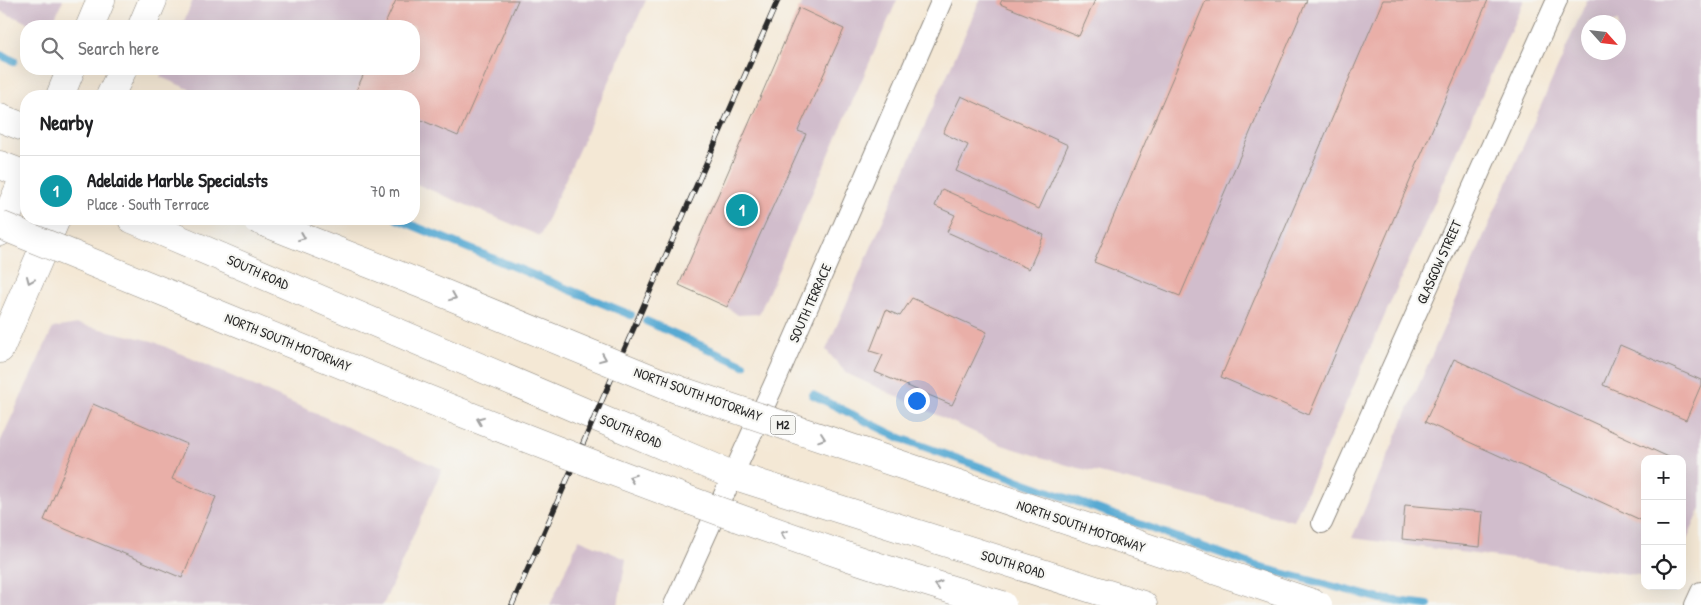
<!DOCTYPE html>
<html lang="en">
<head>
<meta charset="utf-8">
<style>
	:root { --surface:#fff; --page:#f6f6f6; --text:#202124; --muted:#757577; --line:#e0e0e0; --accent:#7c3aed }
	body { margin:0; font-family:"Patrick Hand",sans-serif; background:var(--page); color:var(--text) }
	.controls { position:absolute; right:15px; bottom:15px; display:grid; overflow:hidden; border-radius:10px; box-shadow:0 5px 20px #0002 }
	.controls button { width:45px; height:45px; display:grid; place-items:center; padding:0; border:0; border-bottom:1px solid var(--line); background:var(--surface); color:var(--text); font:25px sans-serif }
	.compass { position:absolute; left:1581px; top:15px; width:45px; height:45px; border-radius:50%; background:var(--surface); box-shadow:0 5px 20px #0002; rotate:117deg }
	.you { position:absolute; left:916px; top:400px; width:18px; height:18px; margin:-12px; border:4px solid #fff; border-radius:50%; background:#1a73e8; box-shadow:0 0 0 8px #1a73e833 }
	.badge { display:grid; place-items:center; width:32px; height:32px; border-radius:50%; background:var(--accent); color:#fff; font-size:16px; font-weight:700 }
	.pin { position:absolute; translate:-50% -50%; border:2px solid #fff; box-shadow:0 1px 5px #0006 }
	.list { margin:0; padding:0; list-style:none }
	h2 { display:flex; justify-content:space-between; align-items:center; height:65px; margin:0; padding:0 20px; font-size:21px }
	h2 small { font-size:16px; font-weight:400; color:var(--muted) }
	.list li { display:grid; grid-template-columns:32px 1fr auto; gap:15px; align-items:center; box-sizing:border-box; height:70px; padding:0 20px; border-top:1px solid var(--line) }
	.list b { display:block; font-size:19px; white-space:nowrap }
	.list p { margin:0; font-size:16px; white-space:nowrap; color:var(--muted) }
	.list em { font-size:16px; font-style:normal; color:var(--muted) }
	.icon { flex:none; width:28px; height:28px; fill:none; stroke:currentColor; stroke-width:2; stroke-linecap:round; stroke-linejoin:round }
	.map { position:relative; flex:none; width:1701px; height:605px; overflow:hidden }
	.search { position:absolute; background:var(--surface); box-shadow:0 5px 20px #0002; left:20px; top:20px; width:400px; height:55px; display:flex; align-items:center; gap:12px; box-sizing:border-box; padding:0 18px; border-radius:20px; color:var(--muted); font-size:19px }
	.panel { position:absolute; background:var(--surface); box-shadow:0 5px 20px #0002; left:20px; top:90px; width:400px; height:135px; border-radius:20px }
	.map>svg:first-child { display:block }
</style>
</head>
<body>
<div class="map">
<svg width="1701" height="605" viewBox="0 0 1701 605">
	<rect width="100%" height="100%" fill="#f6f6f2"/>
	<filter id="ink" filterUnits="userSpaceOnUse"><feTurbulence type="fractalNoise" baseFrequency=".02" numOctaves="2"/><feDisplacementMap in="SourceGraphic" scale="10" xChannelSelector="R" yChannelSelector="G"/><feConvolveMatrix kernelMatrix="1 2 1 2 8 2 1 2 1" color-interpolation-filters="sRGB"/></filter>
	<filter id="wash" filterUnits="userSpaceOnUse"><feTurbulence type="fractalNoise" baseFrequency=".0096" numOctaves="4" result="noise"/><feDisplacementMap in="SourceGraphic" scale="20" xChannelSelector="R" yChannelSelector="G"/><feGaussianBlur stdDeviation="1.12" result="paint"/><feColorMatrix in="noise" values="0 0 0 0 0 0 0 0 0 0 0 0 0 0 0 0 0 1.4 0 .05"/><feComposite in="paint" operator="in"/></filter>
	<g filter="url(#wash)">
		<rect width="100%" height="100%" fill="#f4e8d5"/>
		<!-- industrial -->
		<g fill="#d1bdcc" fill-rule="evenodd">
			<path d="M0,0H63L51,26H36L0,11Z"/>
			<path d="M193,0H646L540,236L414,183V96H206L160,77L164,69H414V26H182Z"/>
			<path d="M804,0H897L759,314L738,315L727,307L679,285Z"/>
			<path d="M980,0H1524L1294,521L1067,465L1002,445L846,373L826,350Z"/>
			<path d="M1587,0H1701V508L1682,551V459H1645V576L1352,538ZM1588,22H1618V52H1588Z"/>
			<path d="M78,324L152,341L442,469L383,605H0V442L53,328Z"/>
			<path d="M579,539L626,559L618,605H550Z"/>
		</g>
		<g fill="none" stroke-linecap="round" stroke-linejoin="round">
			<!-- stream -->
			<g stroke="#59aad3" stroke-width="8">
				<path d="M0,55L14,61"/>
				<path d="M397,219L631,315"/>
				<path d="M646,321L744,365"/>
				<path d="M813,395L900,438L1259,567L1381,599L1428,605"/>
			</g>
		</g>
		<g id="blocks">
			<!-- building -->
			<g fill="#e9afa8">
				<path d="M396,0H518L458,136L414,117V96H368L356,91L366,69H414V26H384Z"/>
				<path d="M1002,0H1095L1079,36L1000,4Z"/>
				<path d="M1206,0H1307L1180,296L1094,262Z"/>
				<path d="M1383,0H1488L1309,415L1221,377Z"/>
				<path d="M799,8L844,29L798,131L806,134L727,307L679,285Z"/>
				<path d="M961,96L1068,145L1039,209L956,171L968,145L943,133Z"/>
				<path d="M942,189L1044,235L1029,269L947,232L955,215L935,206Z"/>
				<path d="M912,298L987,332L952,405L875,372L883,355L870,351L886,310L900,316Z"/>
				<path d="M1620,345L1701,380V385L1686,420L1603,385Z"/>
				<path d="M1454,359L1673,459H1645V517L1643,521L1425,422Z"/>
				<path d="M93,404L187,444L172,479L216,497L182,578L44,520Z"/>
				<path d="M1405,505L1483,512L1480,547L1402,539Z"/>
			</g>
		</g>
	</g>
	<g filter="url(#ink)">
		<use href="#blocks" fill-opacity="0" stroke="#908a80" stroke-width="1"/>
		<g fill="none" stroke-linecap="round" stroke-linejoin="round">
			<!-- street casing -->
			<g stroke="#908a80" stroke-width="22">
				<g id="street">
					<path d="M1322,523L1557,0"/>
					<path d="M674,605L776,380L942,0"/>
					<path d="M1695,605L1701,592"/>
				</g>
			</g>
			<!-- secondary casing -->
			<g stroke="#908a80" stroke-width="29">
				<g id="secondary">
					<path d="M90,26L101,0"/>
					<path d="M142,26L153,0"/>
					<path d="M60,96L71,69"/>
					<path d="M110,96L123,69"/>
					<path d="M0,165L26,175"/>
					<path d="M132,219L732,475L1143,605"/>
					<path d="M0,232L26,173"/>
					<path d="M0,349L56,219"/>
				</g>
			</g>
			<!-- highway casing -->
			<g stroke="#908a80" stroke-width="29">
				<path id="highway" d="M0,118L26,128"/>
			</g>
			<!-- street -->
			<use href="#street" stroke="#fff" stroke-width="20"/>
			<!-- secondary -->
			<use href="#secondary" stroke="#fff" stroke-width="28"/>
			<!-- highway -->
			<use href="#highway" stroke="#fff" stroke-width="28"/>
			<!-- rail casing -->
			<g stroke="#2b2b2b" stroke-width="5.5">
				<path id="rail" d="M512,605L778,0"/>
			</g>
			<!-- rail -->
			<use href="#rail" stroke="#f6f6f2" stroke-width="4" stroke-dasharray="11" stroke-linecap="butt"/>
			<!-- highway-bridge casing -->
			<g stroke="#908a80" stroke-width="29" stroke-linecap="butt">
				<g id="highway-bridge">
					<path d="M256,219L421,284L679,390L1318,605"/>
					<path d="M0,225C283,340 564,460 852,558C902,575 952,590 1002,605"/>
				</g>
			</g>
			<!-- highway-bridge -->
			<use href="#highway-bridge" stroke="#fff" stroke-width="28"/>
		</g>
		<!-- one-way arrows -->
		<defs><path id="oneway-chevron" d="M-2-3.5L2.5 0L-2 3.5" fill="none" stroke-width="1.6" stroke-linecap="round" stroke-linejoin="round" transform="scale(1.25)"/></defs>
		<g stroke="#a0a0a0">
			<use href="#oneway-chevron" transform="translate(302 237) rotate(22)"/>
			<use href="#oneway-chevron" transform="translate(30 280) rotate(113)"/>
			<use href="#oneway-chevron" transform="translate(453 297) rotate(22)"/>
			<use href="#oneway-chevron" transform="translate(603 358) rotate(22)"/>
			<use href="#oneway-chevron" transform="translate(480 420) rotate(-158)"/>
			<use href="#oneway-chevron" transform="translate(822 438) rotate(19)"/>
			<use href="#oneway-chevron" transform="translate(632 478) rotate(-159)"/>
			<use href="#oneway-chevron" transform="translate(784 534) rotate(-160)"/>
			<use href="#oneway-chevron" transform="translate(938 585) rotate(-163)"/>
		</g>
	</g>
	<g text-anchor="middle" stroke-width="4.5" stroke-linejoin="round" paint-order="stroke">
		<!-- shield labels -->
		<rect fill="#f6f6f2" stroke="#686867" stroke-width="1" x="770.5" y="415.5" width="25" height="19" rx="4"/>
		<g font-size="12" font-weight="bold" fill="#2b2b2b">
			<text x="783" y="429">M2</text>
		</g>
		<!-- street labels -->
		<g font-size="14" fill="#2b2b2b" stroke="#f6f6f2">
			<text transform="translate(1439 262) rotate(-66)" y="5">GLASGOW STREET</text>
			<text transform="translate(258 272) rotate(24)" y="5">SOUTH ROAD</text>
			<text transform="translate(810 303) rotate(-66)" y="5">SOUTH TERRACE</text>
			<text transform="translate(288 342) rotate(22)" y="5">NORTH SOUTH MOTORWAY</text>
			<text transform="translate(698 394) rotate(20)" y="5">NORTH SOUTH MOTORWAY</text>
			<text transform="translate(631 431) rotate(23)" y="5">SOUTH ROAD</text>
			<text transform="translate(1081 526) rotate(19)" y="5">NORTH SOUTH MOTORWAY</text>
			<text transform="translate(1013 564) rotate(17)" y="5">SOUTH ROAD</text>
		</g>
	</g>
</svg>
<div class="controls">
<button>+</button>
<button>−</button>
<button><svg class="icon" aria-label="locate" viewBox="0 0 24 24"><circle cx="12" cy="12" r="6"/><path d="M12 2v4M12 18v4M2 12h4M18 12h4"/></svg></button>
</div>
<svg class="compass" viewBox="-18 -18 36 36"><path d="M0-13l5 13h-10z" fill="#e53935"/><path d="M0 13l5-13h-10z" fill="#757577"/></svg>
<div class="you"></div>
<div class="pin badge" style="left:742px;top:210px;background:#0f9aa8">1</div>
<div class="search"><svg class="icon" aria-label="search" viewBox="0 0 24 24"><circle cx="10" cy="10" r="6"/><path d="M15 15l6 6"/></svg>Search here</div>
<section class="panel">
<h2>Nearby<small></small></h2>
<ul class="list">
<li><span class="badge" style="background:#0f9aa8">1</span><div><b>Adelaide Marble Specialsts</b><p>Place · South Terrace</p></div><em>70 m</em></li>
</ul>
</section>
</div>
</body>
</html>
